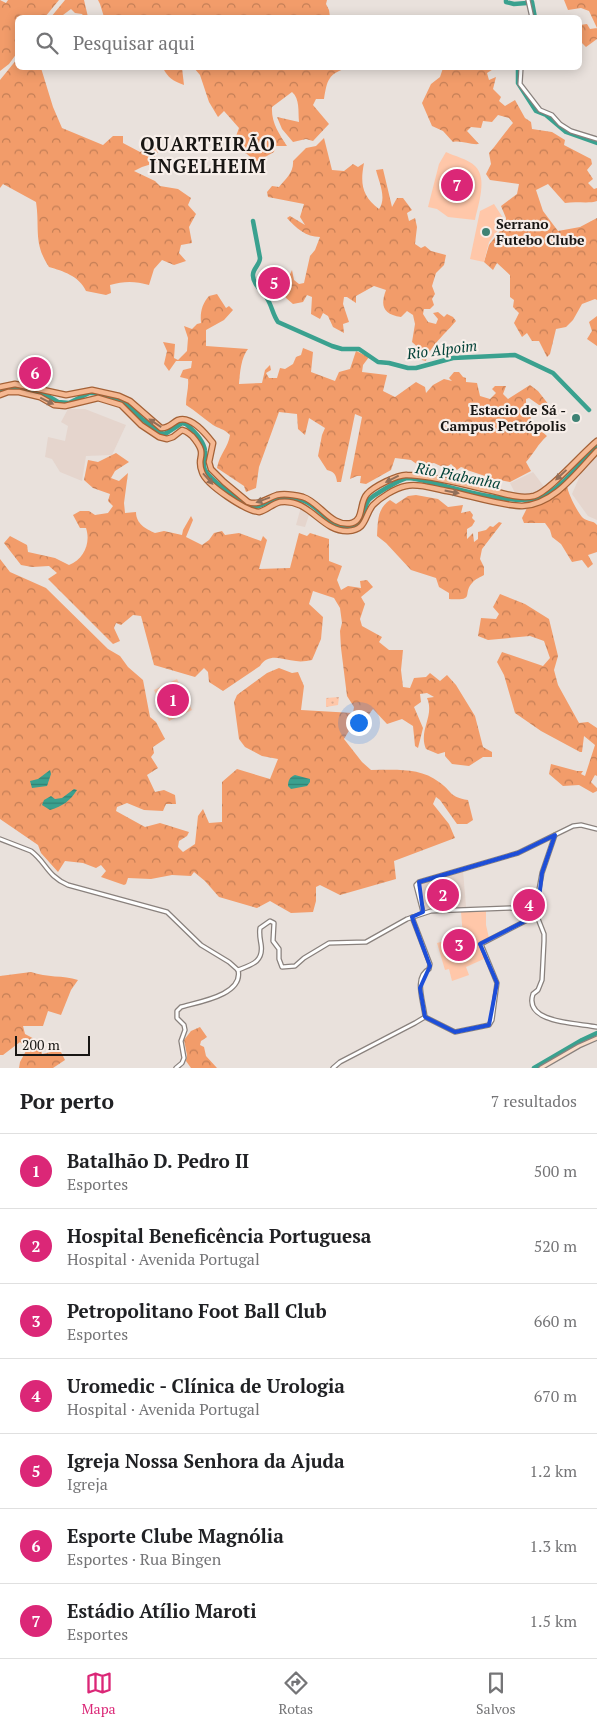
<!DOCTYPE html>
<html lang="pt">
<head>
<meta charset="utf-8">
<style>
	:root { --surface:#fff; --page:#f6f6f6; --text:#202124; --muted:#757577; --line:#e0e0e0; --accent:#db2777 }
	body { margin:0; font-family:"PT Serif",serif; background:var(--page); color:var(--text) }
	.scale { position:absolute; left:15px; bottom:12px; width:75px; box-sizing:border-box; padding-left:5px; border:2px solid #181614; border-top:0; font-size:14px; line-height:18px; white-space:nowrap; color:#181614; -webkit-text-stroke:4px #f7eee9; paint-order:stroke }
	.you { position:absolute; left:358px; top:722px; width:18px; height:18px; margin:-12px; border:4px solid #fff; border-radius:50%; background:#1a73e8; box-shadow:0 0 0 8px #1a73e833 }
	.badge { display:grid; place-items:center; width:32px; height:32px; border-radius:50%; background:var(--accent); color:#fff; font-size:16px; font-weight:700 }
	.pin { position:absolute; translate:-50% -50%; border:2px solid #fff; box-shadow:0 1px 5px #0006 }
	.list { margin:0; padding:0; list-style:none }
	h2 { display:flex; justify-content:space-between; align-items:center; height:65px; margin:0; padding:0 20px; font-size:21px }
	h2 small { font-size:16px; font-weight:400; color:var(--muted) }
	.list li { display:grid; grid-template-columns:32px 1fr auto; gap:15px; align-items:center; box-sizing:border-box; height:75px; padding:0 20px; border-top:1px solid var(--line) }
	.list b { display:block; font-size:19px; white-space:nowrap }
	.list p { margin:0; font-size:16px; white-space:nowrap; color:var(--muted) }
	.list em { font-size:16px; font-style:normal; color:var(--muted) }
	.icon { flex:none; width:28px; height:28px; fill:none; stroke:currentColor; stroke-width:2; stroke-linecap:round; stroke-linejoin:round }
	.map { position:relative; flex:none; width:597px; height:1068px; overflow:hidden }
	.search { position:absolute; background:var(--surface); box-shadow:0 2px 12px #0003; left:15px; right:15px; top:15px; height:55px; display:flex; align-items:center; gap:12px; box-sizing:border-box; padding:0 18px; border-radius:8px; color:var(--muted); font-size:19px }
	.sheet { height:590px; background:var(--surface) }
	nav { display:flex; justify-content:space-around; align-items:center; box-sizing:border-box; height:70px; border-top:1px solid var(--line); background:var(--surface); font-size:14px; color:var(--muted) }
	nav a { display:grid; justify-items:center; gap:2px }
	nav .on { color:var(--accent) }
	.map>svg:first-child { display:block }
</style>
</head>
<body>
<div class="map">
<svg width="597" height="1068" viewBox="0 0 597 1068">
	<defs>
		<pattern id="forest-crowns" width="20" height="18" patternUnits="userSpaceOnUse" patternTransform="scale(1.25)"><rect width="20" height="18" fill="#f29c6a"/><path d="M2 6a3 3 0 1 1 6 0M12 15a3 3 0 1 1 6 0" fill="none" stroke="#c37e56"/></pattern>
		<pattern id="park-dots" width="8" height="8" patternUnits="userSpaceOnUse" patternTransform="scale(1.25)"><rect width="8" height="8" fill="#ffc7a9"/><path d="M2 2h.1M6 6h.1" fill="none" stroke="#daaa91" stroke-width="1.8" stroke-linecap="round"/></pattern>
		<pattern id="water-rules" width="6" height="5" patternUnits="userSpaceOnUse" patternTransform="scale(1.25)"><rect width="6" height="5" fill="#3aa18f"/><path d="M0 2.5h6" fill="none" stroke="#308274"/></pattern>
	</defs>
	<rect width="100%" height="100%" fill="#e9e1dc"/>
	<!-- built -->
	<g fill="#e5d5cd">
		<path d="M68,409H85L126,425L112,455L86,456L82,481L60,472L52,459L45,457L48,437L65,441L68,426L61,422Z"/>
		<path d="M597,454V520L588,516L572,494L583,469Z"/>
		<path d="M533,472L545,488L537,493L516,495L510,483Z"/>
		<path d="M301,507L310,512L305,527L296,525Z"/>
		<path d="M463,870L466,907L425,909L419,887L420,884Z"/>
	</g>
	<!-- forest -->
	<g fill="url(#forest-crowns)">
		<path d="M0,0L6,3L8,0H59L45,17L18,18L17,53L9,64L0,71Z"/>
		<path d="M65,0H84L88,17H84L82,14L75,13L71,9L63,15V17H51Z"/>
		<path d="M98,0H327L326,4L329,10L330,17H104L100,4Z"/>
		<path d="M564,0H597V39L586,47L580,41V25L587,24L590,29L597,28L589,11L581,8L568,10Z"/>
		<path d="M17,59L18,68H41L53,107L62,128L103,145L113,136H123V143L140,152L154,146L161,150L154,155L158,162L142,167L134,171L155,181L160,186L178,189L191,198L188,205L196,214L189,227L192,243L181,245L179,253L186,261L174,265L162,260L154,269L149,285C135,281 124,281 110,285L111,293L106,295L86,291C79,276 63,271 49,267C33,243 40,228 36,202L3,184L0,188V80Z"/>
		<path d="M163,68H182L184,85C173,81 168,78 163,68Z"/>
		<path d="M194,68H348C328,73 327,81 324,99H316L313,105L329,124L313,141L306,139L293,142L282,129L277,117L299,122C298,111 300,99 292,92L272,107C271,122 279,134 287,146H275L274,152L256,162L247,154L232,147L239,128L224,111L218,117L209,102L200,75Z"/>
		<path d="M443,68H495L487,73L489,80L496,77L493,89L501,97L499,101L505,106L515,100L525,118L531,122L532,129L552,132L565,140L564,145L591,159L592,164L587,170L593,179L588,183L594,189L597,188V201C589,204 576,201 565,203L548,184L536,190L543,211L558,231L580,227L597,218V300L595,299L582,304L573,320L566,327L556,329L550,354L547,357L539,341H532L527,333L522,337L514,323L519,313L513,307L514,300L510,297V275L497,263L493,270L484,262L489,245L506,223V218L501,206L517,194L519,184L490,180L486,174L491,164L489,153C498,143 504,133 513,123L509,118L498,115L492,122L483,121L481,128L471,127L467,131L479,144C470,145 461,140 453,142L443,131L432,126L422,103L431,84L440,77Z"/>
		<path d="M324,138L332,170L344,171L353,164L358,167L364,163C360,184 362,196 379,209C387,198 379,182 376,170L383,169L392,207L397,198H403L412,210L407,213L409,221L415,218L417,227L415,244L421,248L425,246L431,251L446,255L444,265L436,273L432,286L435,294L432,299L434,305L430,309H424L423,314L428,322L436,324L438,319L433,313L438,312L444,317L447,314L453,317L456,321C447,332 428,348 426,361L422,360L421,350L412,342L415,324L413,315L407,311L401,317C383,314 380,306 386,290L374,286L356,296V303L347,297H344L343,304L349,322L343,324L344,333L333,327L328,316L323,313L320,319L311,314L312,297L307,295L303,302L293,304L286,298L283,289L292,270L294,280L299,284L304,283L310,256L315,250L320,237C306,237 296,228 287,218L290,216L305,225L300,217L304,204L268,197L267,192L272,186L279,187C286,179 294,172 293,161L306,148L316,146Z"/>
		<path d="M217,294L226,308L229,306L233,310L224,320L206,330V346L248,349C241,358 240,372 239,384L262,383L265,370L270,365L271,370L266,373L269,378H277L280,368L285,369L293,364L296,357L301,355L303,348L313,352L311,372L335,381L339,372L350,369L356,351L369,357L363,365L362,372L387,375L383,391L395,397L416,382L425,387L426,393L433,385L444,379L452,381L449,378L454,372H459L463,377L466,378V382L477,383L480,396L490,399L496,393L492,389L495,386H506L503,394L508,399L530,385L538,391L549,405H539L529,398L526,399V409L531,418L528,423H522L521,426L526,431L528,426L534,425L547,436C538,444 534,453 526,462L531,471L510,482L494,479L467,470L463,471L464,468L461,467L457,470L451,464L445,468L434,463L418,465L411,460L395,458L391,470L366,484L360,483L361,476H357L350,479L362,417L355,414L341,482H337C336,474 334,472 327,470L318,456L322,435L325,428L309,418L305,435L298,429L297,414L279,412L259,467L256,488L246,492L244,486L217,468C220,453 228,448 230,435C223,428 219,429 213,425C203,418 196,411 186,405C186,395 189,388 188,379L180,377L183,370L191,368L192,361H176L169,371L164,364L167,351L163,342L175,344L174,358L178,360L187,351L188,338L184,326L192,329L197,324L201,323C200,312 202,304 209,296Z"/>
		<path d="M597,316V346L587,339L592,331L589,322Z"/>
		<path d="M116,453L129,462L115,471L111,478L119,481L128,473L124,503L125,513L136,512C136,524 146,529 155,533L164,531L182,535L183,530L191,516L193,520L186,537L202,545L209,540L214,533L222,531L225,535L239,533L261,541L263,536L267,540L259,569L290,568L299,533L307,536L310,533L329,539V561L342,566L337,580L341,590L348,586L361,588L360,581L367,580L373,587L361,597L365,604L360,619L362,626L382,637L379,642L389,650H403L401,670L403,687L410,688L414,678L426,677L430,673L440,681L447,675L456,685L475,716L483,747L492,752V757H483L469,766L452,764L445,756V752L438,754L426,749C418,730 435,716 427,698L434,697L427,693L420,694L421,702L414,707L423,728L418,748L415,746L413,726L402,719L387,724L373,709C364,720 366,727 350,729L344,739L362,762L371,770C393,770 420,767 439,782C453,792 449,797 468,800L473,820L467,824H457L440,800L436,797L433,804L449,824L455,838L394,861L396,879L340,895L320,885L316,887V901L313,912L291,913L270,901L257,908L219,897L205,881L194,872L191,876L172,875L151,879L128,878L126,884L124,885L101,877L106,871L101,865L96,868L83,863L65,861L58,872L41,853L38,845L0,819V559L10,572L46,588L108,649L120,656L128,667L143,680L150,717L156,722L165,739L153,747L154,753L151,757L158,768L147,775L155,792L164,790L175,795L176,804H166L163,811L144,810L127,803L117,807L116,811L145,827L160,823L189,832L187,836L179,841L178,847L183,852L195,844L198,816L203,809L209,823L222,822V782L237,769L270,779L278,759L262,756L245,747L239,739L234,702L237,695L267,673L279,668L292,673L298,672L304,686L301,710L353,713L354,707L347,696L341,648L340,631L342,623L340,608L334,598L313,591L309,604L323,617L321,639L312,660C307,661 301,662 296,661C283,660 269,652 260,666L223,691L209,682L208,672L204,668L195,677L154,665L141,616L133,615L121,625L116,623L114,628L120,641L113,644L48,579L57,573L49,566L32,567L21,565L4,543L10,536L27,545L28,552L55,558L69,565C84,559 91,543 86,528H80L73,515L80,511H89L95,515L108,513L113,506L108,501L110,494L93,488L84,480L88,460L98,462Z"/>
		<path d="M567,486C568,493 577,512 583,518C588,522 593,520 597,525V552L588,555L593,564L588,568L582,560L572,562L561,544L552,537L550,530L545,523H524L522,518L527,508L546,502Z"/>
		<path d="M416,495L438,499L448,507L463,505L461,513L470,511L473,515L472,518L475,521L472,526L467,529V539L473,533L474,542L478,539V532L486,530L490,526L493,527L499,522L502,523L482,549L480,559L484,567V575C481,577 475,579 473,582C461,594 477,601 449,599V593L439,587L436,578L411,570L386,543L377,536C378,521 377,509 390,500L396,504L408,496Z"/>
		<path d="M500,594L525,604L549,619L558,656L554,670L558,685L579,723L588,722L597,728V776L595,775L591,782L597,788V791L593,793L579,785L563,786L549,774L551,764L577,771H583L581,774L585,776L595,745L584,736L582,752H580L541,731L515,713L504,675L497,662L502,652L543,666L550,658L544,641L530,636L488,640L478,636L481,618L496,619L499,614L493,607Z"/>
		<path d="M31,972C47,978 63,975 78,980L71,990L61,1015L48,1011L43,1026H23L25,1034L40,1042L42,1054L60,1050L65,1060L53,1068H19L20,1062L27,1049L20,1042L3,1055H0V976Z"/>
		<path d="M200,1027L207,1037L201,1041L200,1045L204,1047L206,1056L217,1068H191L186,1061L187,1055L184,1040L191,1031Z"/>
	</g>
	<!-- park -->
	<path fill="url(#park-dots)" d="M339,697L338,705L326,707V698Z"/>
	<!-- pitch -->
	<g fill="#ffc7a9">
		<path d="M446,152C454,156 468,159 475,166C488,178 478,205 475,220L448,217L437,209L428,207L439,164Z"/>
		<path d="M494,204L505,221L489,242L484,262L470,259L480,211Z"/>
		<path d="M31,365L42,368L39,381L28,378Z"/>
		<path d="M177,679L192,710L169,721L154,690Z"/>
		<path d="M486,911V925L489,938L482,941L480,946L486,958L466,967L469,975L452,981L449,969L445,970L437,943L463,936L461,912Z"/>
	</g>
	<!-- water -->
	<g fill="url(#water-rules)">
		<path d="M50,770L51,774L47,786L32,788L30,781L38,779Z"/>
		<path d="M295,775L310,779V782L307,786L291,789L288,786C288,780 290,777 295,775Z"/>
		<path d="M74,789L77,790C70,801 63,806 50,810L42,805L44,800L51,796L55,799L62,798Z"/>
	</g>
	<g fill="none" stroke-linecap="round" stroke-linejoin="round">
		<!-- river -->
		<g stroke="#3aa18f" stroke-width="4.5">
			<path d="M506,0V2L514,4L527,3"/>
			<path d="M532,2L535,18"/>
			<path d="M518,68V83L536,111L546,115L566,132L597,143"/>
			<path d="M253,221L260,258C260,265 252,269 253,276C253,285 264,292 268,300C272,307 273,315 278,322L332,346L342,349H359L378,362L389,363L408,368H416L453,358L515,355L553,373L589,410"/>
			<path d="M0,391L15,387L31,390L48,396L58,402L69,403L89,393H95L123,401L142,419L161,433L165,434L182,423L186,424C193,430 204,441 205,451C206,457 202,464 205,470C210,479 239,502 249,505C261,510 267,500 278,499C286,497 296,498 304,501C321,507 331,532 353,526C364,523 363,509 368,501C371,496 401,479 407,478C415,478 425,481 433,483C459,489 521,508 544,496C565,485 580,462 597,447"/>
			<path d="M534,1068L582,1040L597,1033"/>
		</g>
		<!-- tertiary casing -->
		<g stroke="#89817d" stroke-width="5.5">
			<g id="tertiary">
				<path d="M528,0L532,18"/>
				<path d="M521,68L520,84L540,110L552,115L560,124L571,131L597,139"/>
				<path d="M555,835L542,873L535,911L544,934V941L542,980L538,990L533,994C523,1024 580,1023 597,1027"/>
				<path d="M0,839L31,851C46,862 47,876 68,885L167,912L201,945L229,962L238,970"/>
				<path d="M423,912L416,885L419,882L518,853L573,826L581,825L597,829"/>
				<path d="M412,917L430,964L429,969C413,977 424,1003 425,1017"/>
				<path d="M238,970C251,965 264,962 261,944C260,938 259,934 260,928L270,921L274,923L273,941L279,949V959L282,967L295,966L304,958L329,943L366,942L407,919L431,911L510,908L535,911"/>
				<path d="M425,1017L455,1032L489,1025L492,1020L497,983L481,944L537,915"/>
				<path d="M176,1068L182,1063L184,1058L181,1041L185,1030L184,1025L177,1018V1011L181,1007C198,1002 244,995 238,970"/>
				<path d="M333,1068L340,1062L415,1023L425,1017"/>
			</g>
		</g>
		<!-- secondary casing -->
		<g stroke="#89817d" stroke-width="5.5">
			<path id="secondary" d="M541,1068L579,1046L597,1038"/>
		</g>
		<!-- primary casing -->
		<g stroke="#a46136" stroke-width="7">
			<g id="primary">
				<path d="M0,387L15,384L66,395L92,390L119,396L130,401L161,428C168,429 172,423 178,420C191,415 206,434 213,443L209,462L211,469L224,482L248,502C259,506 267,498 277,495C285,493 295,495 303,497C320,502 331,528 352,523C364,520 359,502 367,494C373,487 398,474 407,475C433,475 467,486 493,491C506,494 520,499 534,496C549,492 582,453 597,441"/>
				<path d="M0,395L8,392H19L40,397L54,405L65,406L98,398L121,405L141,425L159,437L167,439L173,437L182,430C187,431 188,433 192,436C210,457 195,455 202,472C206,485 246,511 259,512C267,510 272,504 280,502C310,498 321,532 348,531C367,530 364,516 373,505C380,498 395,488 406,486C418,483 435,489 447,491C468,495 502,506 522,506C554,505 577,472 597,451"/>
			</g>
		</g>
		<!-- tertiary -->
		<use href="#tertiary" stroke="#fff" stroke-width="3"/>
		<!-- secondary -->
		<use href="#secondary" stroke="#fadcc8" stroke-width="3"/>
		<!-- primary -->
		<use href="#primary" stroke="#f5b892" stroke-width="4.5"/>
	</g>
	<!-- one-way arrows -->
	<defs><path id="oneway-solid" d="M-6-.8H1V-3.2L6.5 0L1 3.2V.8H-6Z" transform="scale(1.25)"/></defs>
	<g fill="#926f59">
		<use href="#oneway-solid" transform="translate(47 401) rotate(26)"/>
		<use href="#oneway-solid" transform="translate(155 423) rotate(-146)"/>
		<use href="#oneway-solid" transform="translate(561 475) rotate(137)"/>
		<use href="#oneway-solid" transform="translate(208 479) rotate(48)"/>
		<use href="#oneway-solid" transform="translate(392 479) rotate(153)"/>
		<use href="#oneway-solid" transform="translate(452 492) rotate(11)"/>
		<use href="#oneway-solid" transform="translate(263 500) rotate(160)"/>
	</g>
	<!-- marked area -->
	<path fill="none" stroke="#1d4ed8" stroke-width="4" stroke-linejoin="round" d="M555,835L542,873L537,915L480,944L497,983L489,1025L455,1032L425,1017L420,988L430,966L412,917L423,912L419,882L518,853Z"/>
	<!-- markers -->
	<g fill="#3e8274" stroke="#f7eee9" stroke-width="2">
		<circle cx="486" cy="232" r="5"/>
		<circle cx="576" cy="418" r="5"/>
	</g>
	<g text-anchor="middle" stroke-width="4.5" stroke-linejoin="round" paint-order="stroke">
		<!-- poi labels -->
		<g font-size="14" font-weight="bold" fill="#181614" stroke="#f7eee9" text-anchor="start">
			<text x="496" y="229">Serrano<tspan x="496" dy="16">Futebo Clube</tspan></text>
			<text x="566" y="415" text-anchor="end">Estacio de Sá -<tspan x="566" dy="16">Campus Petrópolis</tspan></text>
		</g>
		<!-- water labels -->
		<g font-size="15" font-style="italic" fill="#024238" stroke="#f7eee9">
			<text transform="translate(442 350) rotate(-7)" y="5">Rio Alpoim</text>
			<text transform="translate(458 476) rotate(11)" y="5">Rio Piabanha</text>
		</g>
		<!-- district labels -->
		<g font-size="19" font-weight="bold" letter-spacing="1" fill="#181614" stroke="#f7eee9">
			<text x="208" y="151">QUARTEIRÃO<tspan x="208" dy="22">INGELHEIM</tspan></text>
		</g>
	</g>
</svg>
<div class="scale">200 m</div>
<div class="you"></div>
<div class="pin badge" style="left:173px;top:700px">1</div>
<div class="pin badge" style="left:443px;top:895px">2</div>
<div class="pin badge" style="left:459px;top:945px">3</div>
<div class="pin badge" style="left:529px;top:905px">4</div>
<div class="pin badge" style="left:274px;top:283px">5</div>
<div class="pin badge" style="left:35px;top:373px">6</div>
<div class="pin badge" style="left:457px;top:185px">7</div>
<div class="search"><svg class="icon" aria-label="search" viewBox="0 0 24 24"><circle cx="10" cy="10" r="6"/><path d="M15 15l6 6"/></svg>Pesquisar aqui</div>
</div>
<section class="sheet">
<h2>Por perto<small>7 resultados</small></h2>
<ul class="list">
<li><span class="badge">1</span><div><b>Batalhão D. Pedro II</b><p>Esportes</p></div><em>500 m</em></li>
<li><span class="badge">2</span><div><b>Hospital Beneficência Portuguesa</b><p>Hospital · Avenida Portugal</p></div><em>520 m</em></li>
<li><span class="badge">3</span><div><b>Petropolitano Foot Ball Club</b><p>Esportes</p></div><em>660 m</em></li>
<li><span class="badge">4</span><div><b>Uromedic - Clínica de Urologia</b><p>Hospital · Avenida Portugal</p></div><em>670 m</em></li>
<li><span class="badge">5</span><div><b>Igreja Nossa Senhora da Ajuda</b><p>Igreja</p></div><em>1.2 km</em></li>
<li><span class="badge">6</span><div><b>Esporte Clube Magnólia</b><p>Esportes · Rua Bingen</p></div><em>1.3 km</em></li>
<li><span class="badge">7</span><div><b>Estádio Atílio Maroti</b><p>Esportes</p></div><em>1.5 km</em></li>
</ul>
</section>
<nav>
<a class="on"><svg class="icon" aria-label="map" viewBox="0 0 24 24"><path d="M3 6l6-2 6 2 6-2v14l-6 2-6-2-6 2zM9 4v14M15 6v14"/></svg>Mapa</a>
<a><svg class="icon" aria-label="directions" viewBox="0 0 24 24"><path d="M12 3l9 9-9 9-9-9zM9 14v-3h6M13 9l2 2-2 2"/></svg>Rotas</a>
<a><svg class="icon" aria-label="saved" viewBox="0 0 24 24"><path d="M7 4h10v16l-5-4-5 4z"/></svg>Salvos</a>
</nav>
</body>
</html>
